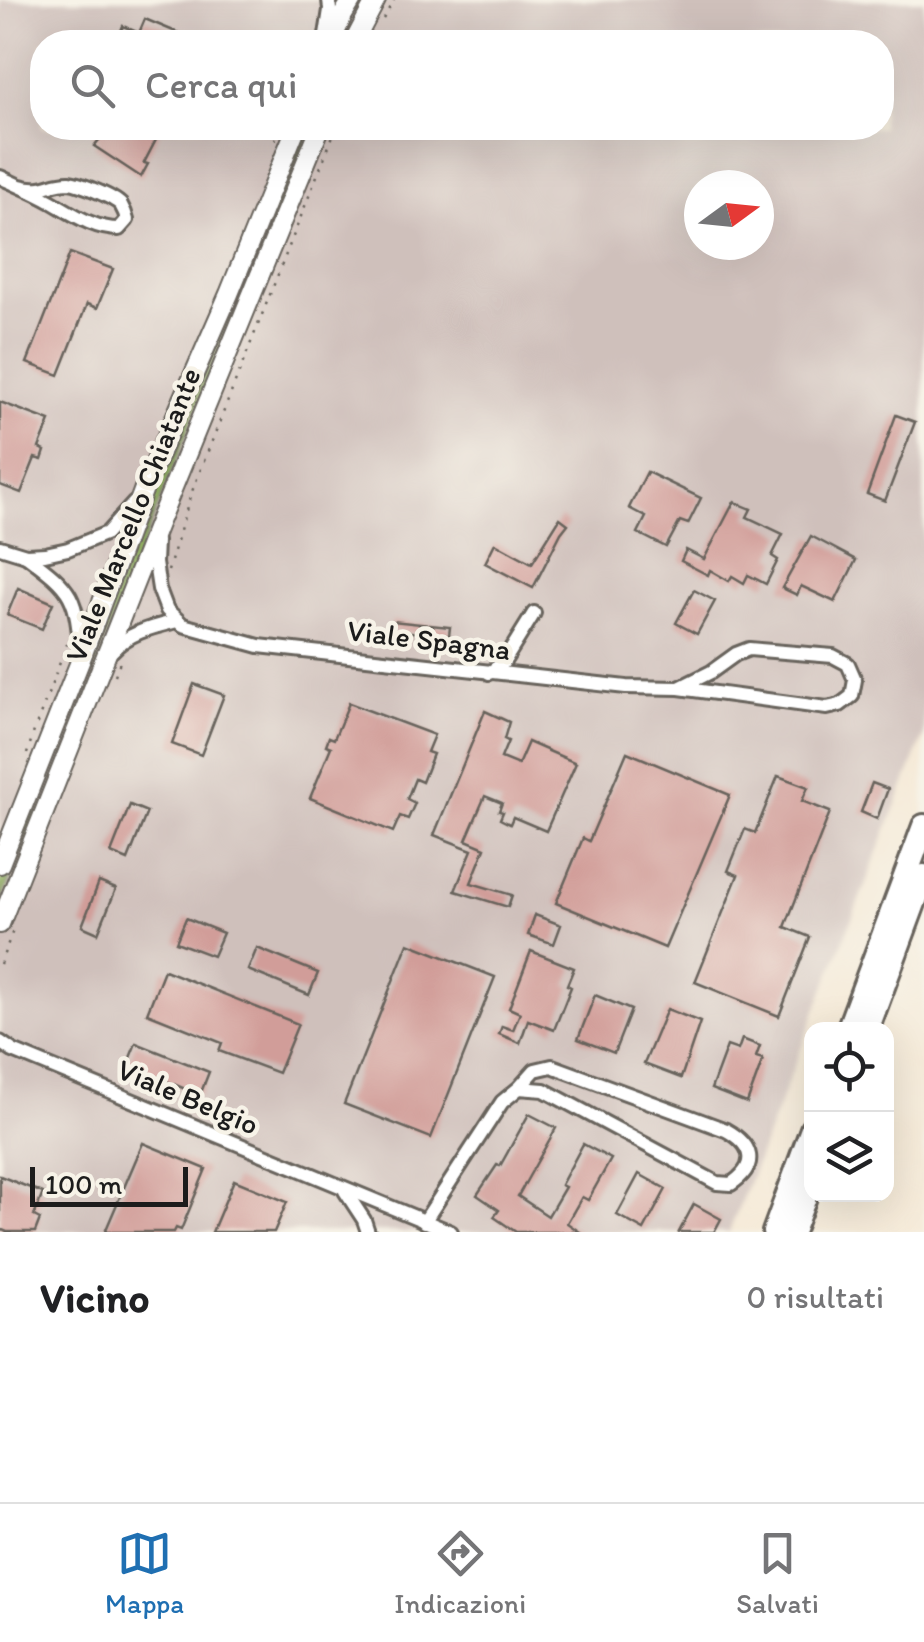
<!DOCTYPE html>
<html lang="it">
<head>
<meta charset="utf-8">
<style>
	:root { --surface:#fff; --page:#f2f2f2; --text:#202124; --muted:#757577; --line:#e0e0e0; --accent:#1f6fb2 }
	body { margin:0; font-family:Itim,sans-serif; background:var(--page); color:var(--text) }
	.controls { position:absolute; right:30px; bottom:30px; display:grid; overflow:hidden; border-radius:20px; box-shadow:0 10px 40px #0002 }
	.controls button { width:90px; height:90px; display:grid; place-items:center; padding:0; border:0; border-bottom:2px solid var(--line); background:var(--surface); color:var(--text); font:50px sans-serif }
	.compass { position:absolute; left:684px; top:170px; width:90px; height:90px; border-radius:50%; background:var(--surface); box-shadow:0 10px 40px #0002; rotate:75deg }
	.scale { position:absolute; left:30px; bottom:25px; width:158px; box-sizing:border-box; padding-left:10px; border:5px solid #1c1c1c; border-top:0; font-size:28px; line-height:35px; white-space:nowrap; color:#1c1c1c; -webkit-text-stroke:8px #f7f3e8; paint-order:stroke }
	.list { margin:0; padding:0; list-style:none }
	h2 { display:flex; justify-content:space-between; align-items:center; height:130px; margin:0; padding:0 40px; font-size:42px }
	h2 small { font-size:32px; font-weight:400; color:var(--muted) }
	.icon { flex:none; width:55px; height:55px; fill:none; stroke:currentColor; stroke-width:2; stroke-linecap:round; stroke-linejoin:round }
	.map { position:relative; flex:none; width:924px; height:1232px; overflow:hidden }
	.search { position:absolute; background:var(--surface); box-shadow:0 10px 40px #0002; left:30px; right:30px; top:30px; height:110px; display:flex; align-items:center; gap:25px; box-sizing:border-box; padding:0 35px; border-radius:40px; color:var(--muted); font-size:38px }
	.sheet { height:270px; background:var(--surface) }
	nav { display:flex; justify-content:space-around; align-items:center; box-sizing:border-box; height:140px; border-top:2px solid var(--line); background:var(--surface); font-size:28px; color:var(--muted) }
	nav a { display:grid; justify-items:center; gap:5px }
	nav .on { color:var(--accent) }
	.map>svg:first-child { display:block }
</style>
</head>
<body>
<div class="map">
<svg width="924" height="1232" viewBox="0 0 924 1232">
	<rect width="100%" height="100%" fill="#f7f3e8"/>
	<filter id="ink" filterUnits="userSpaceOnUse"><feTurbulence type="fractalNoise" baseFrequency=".01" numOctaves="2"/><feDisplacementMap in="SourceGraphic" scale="20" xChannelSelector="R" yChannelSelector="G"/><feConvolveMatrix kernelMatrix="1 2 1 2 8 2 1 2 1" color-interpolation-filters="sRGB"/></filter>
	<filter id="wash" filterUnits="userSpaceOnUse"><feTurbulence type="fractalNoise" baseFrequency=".0048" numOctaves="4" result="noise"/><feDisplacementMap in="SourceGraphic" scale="40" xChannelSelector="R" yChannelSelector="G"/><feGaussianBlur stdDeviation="2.25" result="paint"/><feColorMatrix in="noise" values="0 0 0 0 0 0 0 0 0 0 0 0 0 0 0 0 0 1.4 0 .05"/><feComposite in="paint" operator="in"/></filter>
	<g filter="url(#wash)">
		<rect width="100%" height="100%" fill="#f5e8d4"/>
		<!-- industrial -->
		<path fill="#cfc0bb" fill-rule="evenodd" d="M0,0H924V735L729,1232H0ZM42,42H882V128H42ZM699,185H759V245H699Z"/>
		<!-- green -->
		<path fill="#9dbf69" stroke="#5c6e42" stroke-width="2.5" d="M303,128H311L240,298L0,903V883L33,797Z"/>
		<g id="blocks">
			<!-- building -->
			<g fill="#d19d99">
				<path d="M145,19L152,22L200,42H116L123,26L139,33Z"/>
				<path d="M96,128H151L160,132L144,163L148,164L141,177L94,146L99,140L92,136Z"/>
				<path d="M70,253L113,269L97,308L87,304L59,375L27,363Z"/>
				<path d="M0,402L50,421L39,448L45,451L42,460L35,458L21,493L0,485Z"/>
				<path d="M896,415L915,422L885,501L867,494Z"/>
				<path d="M647,472L701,498L688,524L680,521L666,547L638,533L646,517L629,508Z"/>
				<path d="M734,502L751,509L747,517L783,534L772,556L778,560L766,584L748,575L744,583L732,576L729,581L710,570L708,575L681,561L686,550L704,559Z"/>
				<path d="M560,518L568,524L561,533L533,588L485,563L495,543L532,563Z"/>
				<path d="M811,536L856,560L835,602L801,586L797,595L782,588Z"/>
				<path d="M18,588L53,603L42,629L7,615Z"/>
				<path d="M694,590L715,601L697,634L676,623Z"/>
				<path d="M392,621L450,627L449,636L391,630Z"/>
				<path d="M194,684L224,695L201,755L172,744Z"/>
				<path d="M349,703L434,735L427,752L433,754L422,782L415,779L407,799L415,803L408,819L400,816L393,832L310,798L331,747L326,745L329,737L334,739Z"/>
				<path d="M485,711L509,722L504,739L508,741L501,758L518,765L528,742L576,763L546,831L513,817L510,824L500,819L503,812L499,811L502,803L485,796L466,840L485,848L471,883L512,895L508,907L455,891L472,850L434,835Z"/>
				<path d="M627,752L730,795L665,948L556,903L583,838L589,841Z"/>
				<path d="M778,776L808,787L802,801L830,812L785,927L810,937L779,1016L695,982L738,875L728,871L745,829L755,833Z"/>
				<path d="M872,783L888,789L877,819L861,812Z"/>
				<path d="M130,805L147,812L128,860L111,853Z"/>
				<path d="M99,882L116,889L98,933L82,926Z"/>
				<path d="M535,915L561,925L554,944L528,935Z"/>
				<path d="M186,918L223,933L213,956L176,942Z"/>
				<path d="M408,943L495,977L431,1138L344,1104Z"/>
				<path d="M257,948L318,973L309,995L248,970Z"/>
				<path d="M531,951L574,968L567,985L571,987L554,1030L528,1020L520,1043L499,1034L502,1026L513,1030L520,1013L509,1008Z"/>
				<path d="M164,970L298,1024L278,1073L219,1051L222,1043L147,1013Z"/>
				<path d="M595,995L631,1010L614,1053L578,1039Z"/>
				<path d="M667,1009L700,1022L681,1078L644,1064Z"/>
				<path d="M742,1039L760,1046L756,1057L763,1059L747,1103L711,1089L727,1046L738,1050Z"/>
				<path d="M136,1043L209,1072L200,1095L127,1065Z"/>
				<path d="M529,1114L556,1128L518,1196L548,1216L565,1187L561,1185L583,1144L611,1159L588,1200L582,1197L567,1223L580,1232H516L494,1217L499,1210L477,1195L497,1165L500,1166Z"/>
				<path d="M143,1143L206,1169L181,1230L176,1228L174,1232H105Z"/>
				<path d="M639,1174L666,1189L644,1230L617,1215Z"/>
				<path d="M0,1176L43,1193L34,1216L40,1219L35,1232H7L0,1229Z"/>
				<path d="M234,1180L287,1202L274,1232H212Z"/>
				<path d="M694,1204L721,1219L714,1232H679Z"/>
			</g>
		</g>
	</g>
	<g filter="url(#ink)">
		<use href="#blocks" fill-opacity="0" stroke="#68635c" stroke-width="2.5"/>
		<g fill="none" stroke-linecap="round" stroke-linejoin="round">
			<!-- street casing -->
			<g stroke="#68635c" stroke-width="18">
				<g id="street">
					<path d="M325,42L330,10L329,0"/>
					<path d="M0,177C17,185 35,192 52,202C73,214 94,229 119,229L127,220C126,215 124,210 121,205C114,197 79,183 69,182C49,182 44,193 20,186"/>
					<path d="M156,541L155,563L159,589L167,610L183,625L259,646L626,687L679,688L827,708L840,705L852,696L855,680L848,664L833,656L749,649L736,654L711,672L679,688"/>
					<path d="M0,547L26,555L45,554L68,549L107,533L134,503"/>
					<path d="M26,555C74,591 76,595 81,656"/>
					<path d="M112,651C129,632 153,627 177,621"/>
					<path d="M489,673L503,663L534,613"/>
					<path d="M0,1042L13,1051L451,1232"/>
					<path d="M345,1191L364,1220L368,1232"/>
					<path d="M424,1222L502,1102L519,1088L544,1090L717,1183L731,1184C759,1165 753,1145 726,1130L552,1066L535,1070L519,1088"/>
				</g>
			</g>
			<!-- secondary casing -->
			<g stroke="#68635c" stroke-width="22">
				<g id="secondary">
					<path d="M331,42L343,15L352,0"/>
					<path d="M354,42L376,0"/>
					<path d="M0,864L81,659L143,491L229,294L296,128"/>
					<path d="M0,924L158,524L320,128"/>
				</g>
			</g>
			<!-- highway casing -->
			<g stroke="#68635c" stroke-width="28">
				<g id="highway">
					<path d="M848,1030L924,826"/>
					<path d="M867,1030L924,876"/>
					<path d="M774,1232L812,1129"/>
					<path d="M792,1232L812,1178"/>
				</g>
			</g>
			<!-- path -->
			<g stroke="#68635c" stroke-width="2.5" stroke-dasharray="2.5 8" stroke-linecap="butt">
				<path d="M383,19L394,0"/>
				<path d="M275,140L278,128"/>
				<path d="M168,571L191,494L336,128"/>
				<path d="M115,675L121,659"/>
				<path d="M27,754L34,731L67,644"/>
				<path d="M0,964L14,928"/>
			</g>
			<!-- street -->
			<use href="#street" stroke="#fff" stroke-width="12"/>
			<!-- secondary -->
			<use href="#secondary" stroke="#fff" stroke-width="18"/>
			<!-- highway -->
			<use href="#highway" stroke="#fff" stroke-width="22"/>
		</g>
	</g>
	<g text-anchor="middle" stroke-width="9" stroke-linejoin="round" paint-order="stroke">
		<!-- street labels -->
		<g font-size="30" fill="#1c1c1c" stroke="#f7f3e8">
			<text transform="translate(133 515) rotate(-68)" y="10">Viale Marcello Chiatante</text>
			<text transform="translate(429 640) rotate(7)" y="10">Viale Spagna</text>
			<text transform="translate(188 1097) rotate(23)" y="10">Viale Belgio</text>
		</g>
	</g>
</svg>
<div class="controls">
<button><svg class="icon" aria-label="locate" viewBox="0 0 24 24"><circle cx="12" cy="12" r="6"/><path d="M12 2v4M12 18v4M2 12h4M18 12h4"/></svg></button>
<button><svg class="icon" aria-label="layers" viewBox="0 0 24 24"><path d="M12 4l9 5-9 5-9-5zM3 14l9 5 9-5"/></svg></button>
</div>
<svg class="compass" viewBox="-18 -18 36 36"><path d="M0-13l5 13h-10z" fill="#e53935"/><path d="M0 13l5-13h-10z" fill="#757577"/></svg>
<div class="scale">100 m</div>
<div class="search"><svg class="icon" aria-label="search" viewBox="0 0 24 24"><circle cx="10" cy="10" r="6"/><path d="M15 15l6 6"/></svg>Cerca qui</div>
</div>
<section class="sheet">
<h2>Vicino<small>0 risultati</small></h2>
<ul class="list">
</ul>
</section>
<nav>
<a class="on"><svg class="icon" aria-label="map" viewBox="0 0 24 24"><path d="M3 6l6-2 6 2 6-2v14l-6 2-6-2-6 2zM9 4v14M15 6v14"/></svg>Mappa</a>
<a><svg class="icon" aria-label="directions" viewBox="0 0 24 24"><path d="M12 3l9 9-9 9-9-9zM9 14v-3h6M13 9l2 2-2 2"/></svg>Indicazioni</a>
<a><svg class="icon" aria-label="saved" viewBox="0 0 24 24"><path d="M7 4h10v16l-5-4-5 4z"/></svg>Salvati</a>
</nav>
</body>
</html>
